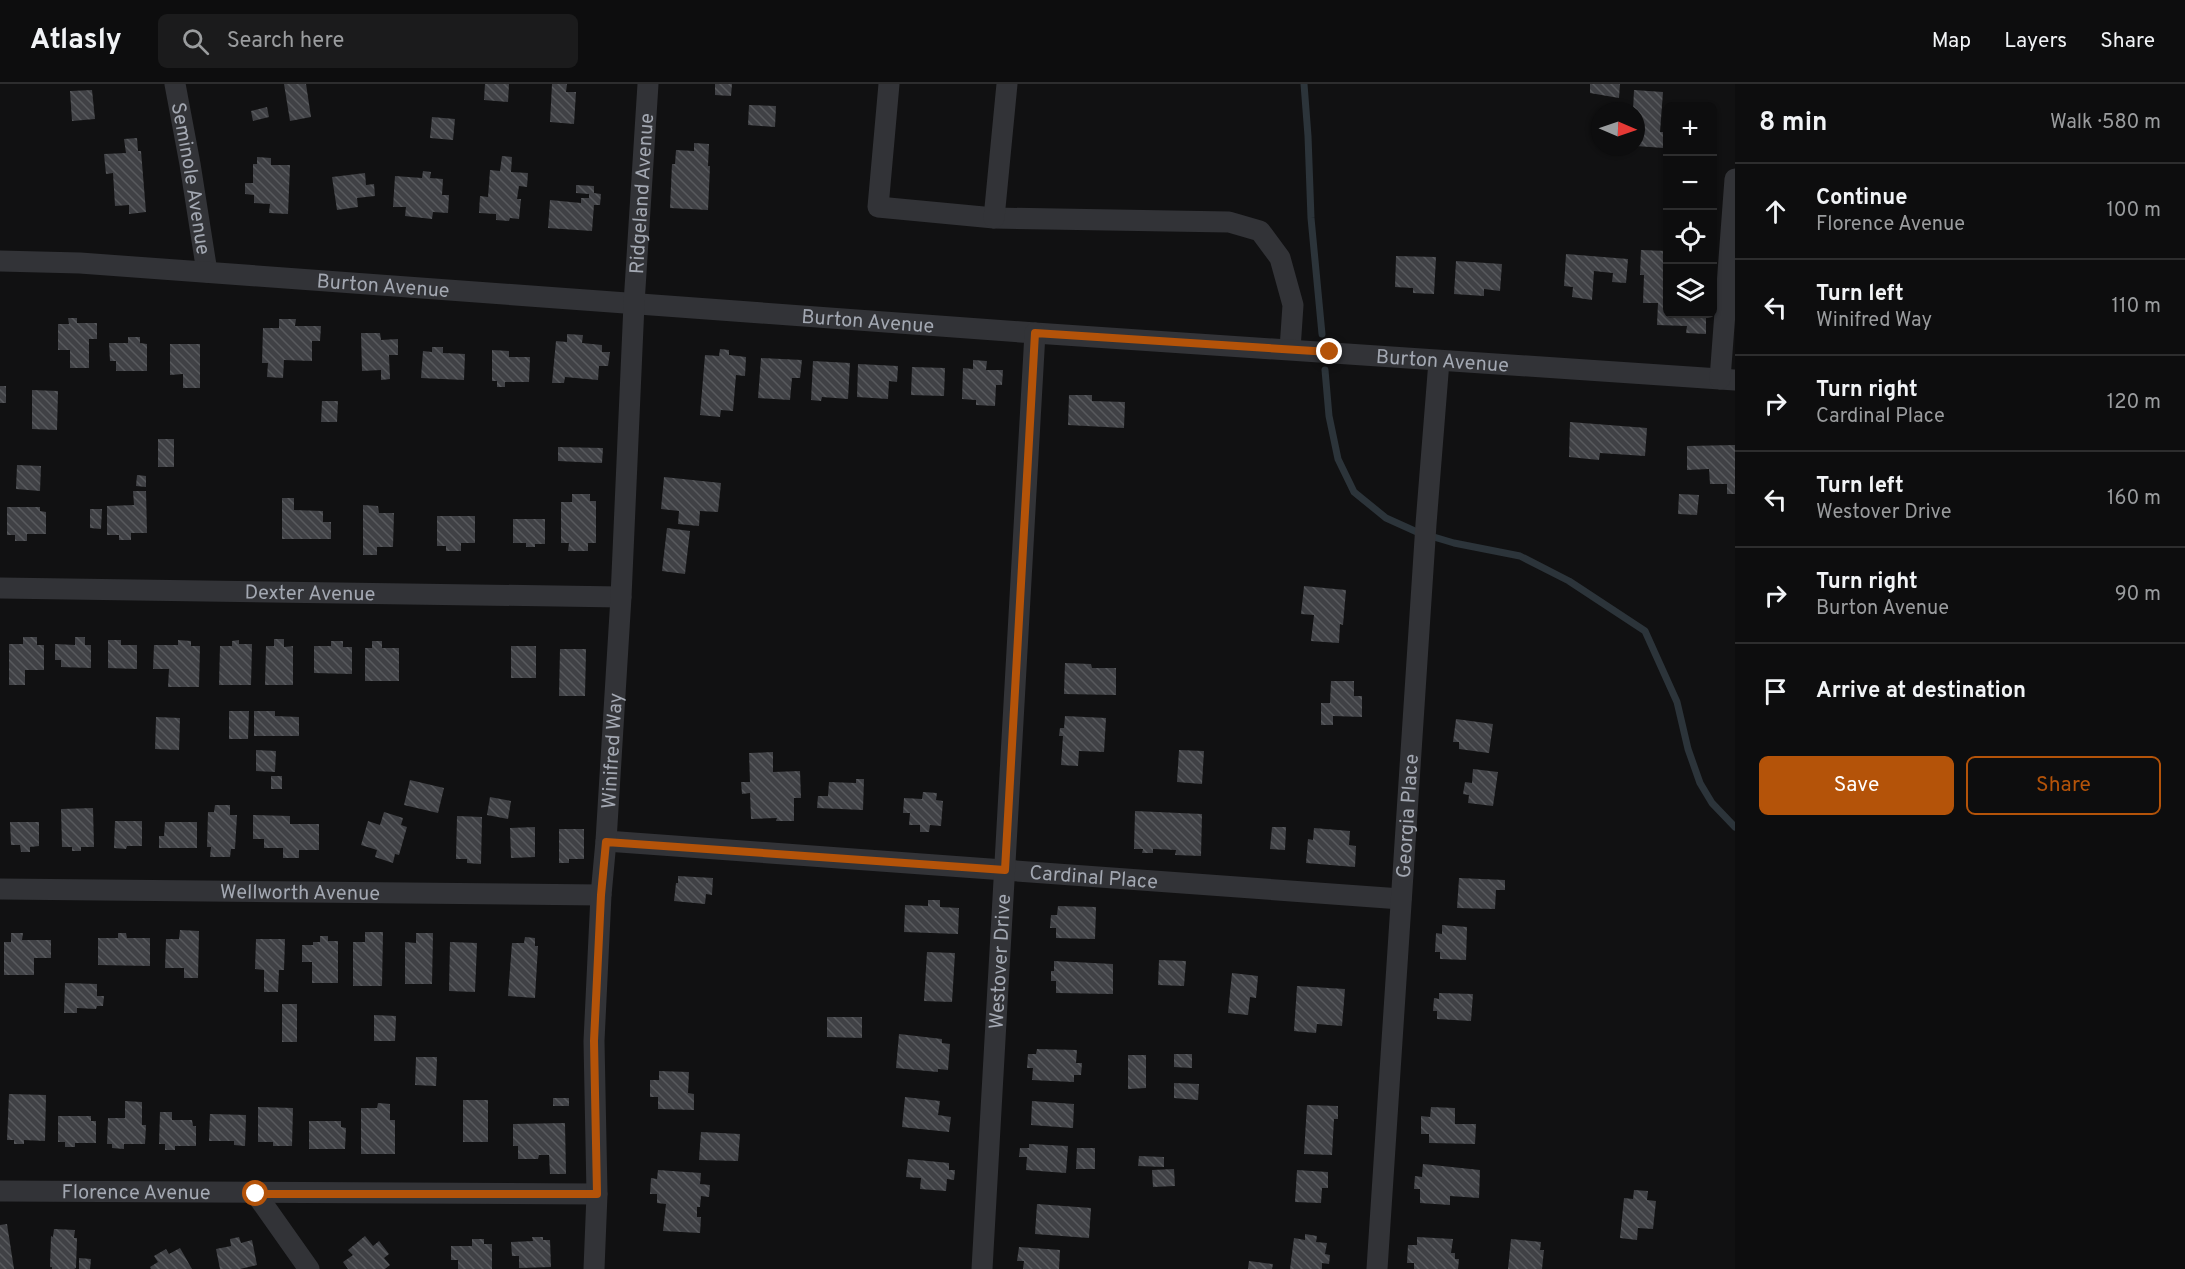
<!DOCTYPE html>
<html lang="en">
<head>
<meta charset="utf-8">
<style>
	:root { --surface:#0d0d0e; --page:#1b1b1c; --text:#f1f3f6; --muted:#9a9c9e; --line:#2d2d2e; --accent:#b45309 }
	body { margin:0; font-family:Overpass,sans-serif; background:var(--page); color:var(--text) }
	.controls { position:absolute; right:18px; top:18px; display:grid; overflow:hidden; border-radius:9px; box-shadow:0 2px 4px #0004 }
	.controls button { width:54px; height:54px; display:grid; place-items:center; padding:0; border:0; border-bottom:2px solid var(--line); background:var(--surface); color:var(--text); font:30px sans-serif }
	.compass { position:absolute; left:1591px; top:18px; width:54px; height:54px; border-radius:50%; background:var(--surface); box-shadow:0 2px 4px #0004; rotate:92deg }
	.stop { position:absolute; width:18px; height:18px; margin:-14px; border:4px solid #b45309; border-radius:50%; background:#fff }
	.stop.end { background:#b45309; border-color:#fff; box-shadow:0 2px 6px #0008 }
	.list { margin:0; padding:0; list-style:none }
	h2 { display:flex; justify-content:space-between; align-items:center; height:78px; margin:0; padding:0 24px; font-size:26px }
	h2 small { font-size:20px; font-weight:400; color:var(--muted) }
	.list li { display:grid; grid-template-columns:39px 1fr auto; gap:18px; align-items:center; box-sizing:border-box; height:96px; padding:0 24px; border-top:2px solid var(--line) }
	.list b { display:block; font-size:22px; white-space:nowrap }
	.list p { margin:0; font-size:20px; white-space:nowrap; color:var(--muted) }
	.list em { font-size:20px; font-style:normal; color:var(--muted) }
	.actions { display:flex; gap:12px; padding:18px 24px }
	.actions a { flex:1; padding:14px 0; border:2px solid var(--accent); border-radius:9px; text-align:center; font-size:21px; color:var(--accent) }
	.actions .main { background:var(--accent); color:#fff }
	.icon { flex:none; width:33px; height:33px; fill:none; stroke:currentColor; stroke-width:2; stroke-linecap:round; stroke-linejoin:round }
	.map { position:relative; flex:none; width:1735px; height:1185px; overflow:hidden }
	header { display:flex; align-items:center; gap:36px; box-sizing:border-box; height:84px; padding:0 30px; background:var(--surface); border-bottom:2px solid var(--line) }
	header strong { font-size:28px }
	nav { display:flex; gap:33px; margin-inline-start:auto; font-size:21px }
	.search { width:420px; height:54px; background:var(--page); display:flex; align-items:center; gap:15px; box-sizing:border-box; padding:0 21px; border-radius:9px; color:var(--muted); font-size:22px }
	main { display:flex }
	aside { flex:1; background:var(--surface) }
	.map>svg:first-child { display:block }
</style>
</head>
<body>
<header>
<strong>Atlasly</strong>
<div class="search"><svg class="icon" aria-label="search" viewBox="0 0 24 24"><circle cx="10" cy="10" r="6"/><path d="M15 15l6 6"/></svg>Search here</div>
<nav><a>Map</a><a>Layers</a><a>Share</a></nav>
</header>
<main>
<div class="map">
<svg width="1735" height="1185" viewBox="0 0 1735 1185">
	<defs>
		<pattern id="building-back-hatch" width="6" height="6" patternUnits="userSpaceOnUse" patternTransform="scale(1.5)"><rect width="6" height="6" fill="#404145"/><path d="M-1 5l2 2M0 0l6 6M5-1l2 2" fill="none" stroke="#585a5d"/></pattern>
	</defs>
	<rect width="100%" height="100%" fill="#111112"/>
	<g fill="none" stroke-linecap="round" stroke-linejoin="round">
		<!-- stream -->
		<g stroke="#2c343a" stroke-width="7">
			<path d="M1304,0L1308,52L1311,134L1322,250"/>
			<path d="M1325,286L1329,332L1338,375L1354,408L1386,434L1417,448L1454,459L1520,472L1569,497L1645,547L1677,618L1688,665L1700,699L1712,719L1735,743"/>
		</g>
	</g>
	<!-- building -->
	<g fill="url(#building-back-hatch)">
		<path d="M284,0H306L311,33L290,37Z"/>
		<path d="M485,0H509L508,18L484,16Z"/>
		<path d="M552,0H567L566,8H576L574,40L550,38Z"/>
		<path d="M715,0H732L731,12L715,11Z"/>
		<path d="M1590,0H1620L1619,14L1590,9Z"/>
		<path d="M92,6L95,35L72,37L70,7Z"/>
		<path d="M1634,6L1663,8L1660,48H1665L1664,64L1636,62V27H1633Z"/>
		<path d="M749,21L776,22L775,43L748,41Z"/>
		<path d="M267,23L269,33L253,37L251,27Z"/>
		<path d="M432,33L455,35L453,56L430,54Z"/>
		<path d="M137,54L138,67H141L146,128L129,130V121L115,122L113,89L106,90L104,70L126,69L124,55Z"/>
		<path d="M694,59L709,60L708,82H710L708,126L670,124L672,80H675L676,66L694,67Z"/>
		<path d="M502,72L512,73L511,88L528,89L527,103L519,102L517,115H521L519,135L510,134L509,137L496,136V130L479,129L480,112L488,113L490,86L500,87Z"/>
		<path d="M257,73L271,74V81H290L288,130L269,129L270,120L254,119V111L245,110V99H253V80H257Z"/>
		<path d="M423,87L431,88L430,94L443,95L442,111H449L448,129L433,128L432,135L405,132L406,123H393L395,92L422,94Z"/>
		<path d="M365,89L366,101L374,100L375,112L357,114L358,123L337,126L332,93Z"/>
		<path d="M576,101L594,102V109L601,110L600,121H594L592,147L548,144L550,116L581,119V114H589V110L576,109Z"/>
		<path d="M1641,166L1668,167V230L1706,231V250L1686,249L1687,242L1657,241L1658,219H1643L1644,191H1640Z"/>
		<path d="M1566,170L1628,175L1626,199L1612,198L1613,189L1594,187L1592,216L1572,213L1573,203L1564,202Z"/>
		<path d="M1396,172L1436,173L1434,210L1413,209V204L1395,203Z"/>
		<path d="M1456,177L1502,180L1500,207L1484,205V212L1454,210Z"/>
		<path d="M68,234H77V239H97V255H89V284H70V266H58V240H69Z"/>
		<path d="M279,235H296L295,242H321L320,257H312V277L284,276L283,294L267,293L268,279H262L263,244H279Z"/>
		<path d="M361,249H380L381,256L398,255V271H389L390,295L381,296V286L362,287Z"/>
		<path d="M567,250L583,251L582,259L602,261V268H610L608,282H599L598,296L565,293L564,299H552L556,257L567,258Z"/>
		<path d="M128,253H140V259L147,260V287H116V277H110L109,259H128Z"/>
		<path d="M170,260H200V304H183V290L170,291Z"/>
		<path d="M432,263H443V269L465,270L464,296L421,294L423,267L432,268Z"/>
		<path d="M720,265L729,266V271L746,273L745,292L736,291L733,327L721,326L720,333L700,331L705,271L719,272Z"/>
		<path d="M492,266L509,267V273H530L529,298H505V303H497V297H492Z"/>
		<path d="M761,274L802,276L800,294H792L790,316L758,314Z"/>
		<path d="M973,276L987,277L986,286H1003L1002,301H996L995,322L976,321V316L962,315L963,284L973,285Z"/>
		<path d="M813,277L850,279L848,315L822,313L821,317L811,316Z"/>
		<path d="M858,280L898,282L897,298L889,297L888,315L857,313Z"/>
		<path d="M912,283L945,284L944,312L911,311Z"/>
		<rect x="0" y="302" width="6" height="17"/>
		<path d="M32,306L58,307L57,346L32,345Z"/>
		<path d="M1069,311H1092V317L1125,318L1124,344L1068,341Z"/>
		<path d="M322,317H338L337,338H321Z"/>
		<path d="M1570,338L1647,344L1645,372L1600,369L1599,376L1569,373Z"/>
		<rect x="158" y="355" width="16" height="28"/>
		<path d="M1735,361V410H1727V400H1710L1709,385L1687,386V362Z"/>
		<path d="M558,363L603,364L602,379L558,377Z"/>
		<path d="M17,381L41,382L40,407L16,405Z"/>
		<path d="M137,391L146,392V403L136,402Z"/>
		<path d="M664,393L721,399L718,428L700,427L699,442L678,440L679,427L661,425Z"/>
		<path d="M133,407H146L147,449H131V456H119V451H107V422L134,421Z"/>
		<path d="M572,410H590V417H596V459H588V467H568L569,459H561V418H572Z"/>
		<path d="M1679,410L1699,411L1697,431L1678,430Z"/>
		<path d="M282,414H294V426L323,427V438H331V455H282Z"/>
		<path d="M363,421L378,422L379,429H394L393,463H377V471H363Z"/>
		<path d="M7,423H40V427L46,428V450H27V457H15V451H7Z"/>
		<path d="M90,425H102L101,445L90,444Z"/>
		<path d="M437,432H475V459H461V467H446V462H437Z"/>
		<path d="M513,435H545V460H535V463H526V459H513Z"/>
		<path d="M667,444L690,447L685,490L662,487Z"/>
		<path d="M1304,502L1346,506L1343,541L1340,540L1339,559L1311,557L1314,531L1301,530Z"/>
		<path d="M23,553H37V561H44V586H25V601H9V560H23Z"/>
		<path d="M75,553H85V561H91V584L61,583V576H55V560L75,561Z"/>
		<path d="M274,555H284V563L293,562V601H265L266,562H274Z"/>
		<path d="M108,556H121V561H137V585L108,584Z"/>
		<path d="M178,556L191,557V562H200L199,603H168L169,585H153L154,561H178Z"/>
		<path d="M239,556V560H252L251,601H219L220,562H232V557Z"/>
		<path d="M331,557H343V563H352V590L314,589V562H331Z"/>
		<path d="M372,557H382V564H399V597H365V564H372Z"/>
		<rect x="511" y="562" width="25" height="32"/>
		<path d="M560,565H586L585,612H559Z"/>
		<path d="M1065,579L1091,580L1092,584H1116V611L1064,610Z"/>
		<path d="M1331,597H1354V612H1362V633L1333,632V641H1321V619H1330Z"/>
		<path d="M229,627H249L248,655H229Z"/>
		<path d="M254,627H275V632L299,633V652H254Z"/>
		<path d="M1065,632L1106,634L1104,668L1079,667L1078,682L1061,681L1063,652H1059L1060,644H1064Z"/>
		<path d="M156,633L180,634L179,666L155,665Z"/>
		<path d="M1456,635L1493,640L1489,669L1459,665V658H1453Z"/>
		<path d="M256,666L276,667L275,688L256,687Z"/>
		<path d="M1179,666L1204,667L1202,700L1177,698Z"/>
		<path d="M773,668V688L800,687L801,714H794V737H776L777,734L751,735L750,709L742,710L741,698H750L749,669Z"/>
		<path d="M1473,685L1498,688L1493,722L1468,719L1469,711L1463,710L1465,698L1472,699Z"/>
		<rect x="271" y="692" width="11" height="13"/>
		<path d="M856,695H864L863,726L817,724L818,712H828L829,698L856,699Z"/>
		<path d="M410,696L444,704L438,729L404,721Z"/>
		<path d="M923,708L937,709L936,716L943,717L941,742L930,741L929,748H920V741H909L910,729H903L904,714L922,715Z"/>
		<path d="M490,713L511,717L508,735L487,731Z"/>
		<path d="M215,721H230V731H237L235,765H231L230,773H210L211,763H207L208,728H214Z"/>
		<path d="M93,724L94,763H81V767H72V763H62L61,725Z"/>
		<path d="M1135,727L1202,730L1201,772L1175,771L1176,766L1153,765V769H1142L1143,765H1134Z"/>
		<path d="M384,728L403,734L401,741L407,743L399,771L395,770L393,779L375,773L377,766L361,761L368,737L380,741Z"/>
		<path d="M253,731L290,732V740H319V766H299V774H283V764H264V755H253Z"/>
		<path d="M457,732L482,733L481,780L467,779V775H456Z"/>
		<path d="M115,737H142V762H127L126,765L114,764Z"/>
		<path d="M10,738H39V762L30,763V768H21L20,761H11Z"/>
		<path d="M165,738H197V764H159V752H164Z"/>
		<path d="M535,743V773L511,774L510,744Z"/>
		<path d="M1272,743H1286L1285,766L1270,765Z"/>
		<path d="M1314,744L1350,747L1349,761L1356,762L1355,783L1306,779L1308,755L1313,756Z"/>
		<path d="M559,745H584V775H569V779H559Z"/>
		<path d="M678,792L713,794L712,811L706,810L705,820L674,817L676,799H678Z"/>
		<path d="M1459,794L1505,796V806H1496L1495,825L1457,824Z"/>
		<path d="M928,816H940V823L959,824L958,850L904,848L905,821L928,822Z"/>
		<path d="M1058,822L1096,823L1095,855L1056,854V844H1050L1051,831H1057Z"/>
		<path d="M1442,841L1467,843L1466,876L1440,875V868H1435L1436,849L1442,850Z"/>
		<path d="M180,846L199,847L198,894H184V884H165L166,855H179Z"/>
		<path d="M365,848H383L382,902H353V858H365Z"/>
		<path d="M11,849H23L22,856H51V874H34V891H4V858H11Z"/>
		<path d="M118,849H126L127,854H150V882L98,881V854H118Z"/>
		<path d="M416,849H433L432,900H405V858L416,859Z"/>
		<path d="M320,852H328V857H338V899H312V878H302V861H313V858H320Z"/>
		<path d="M525,853L535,854V862H538L535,914L508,912L512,859H524Z"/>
		<path d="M256,855H285L284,886H279L278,908H264V886L255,885Z"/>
		<path d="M450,858L477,859L475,908L449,907Z"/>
		<path d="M927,868L955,869L952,918L924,917Z"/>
		<path d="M1159,876L1186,877L1184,902L1158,901Z"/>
		<path d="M1054,877L1113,880V910L1056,909V897H1051V887H1054Z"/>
		<path d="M1232,889L1258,892L1256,914L1250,913L1248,931L1228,929Z"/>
		<path d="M65,899L97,900V912H104L103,922H97L96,925L77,924V929H64Z"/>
		<path d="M1297,902L1345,905L1342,942L1317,940L1316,949L1294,947Z"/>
		<path d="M1439,909L1473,910L1471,937L1437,935V927H1433L1434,914L1439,915Z"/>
		<rect x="282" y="920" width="15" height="38"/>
		<path d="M374,931L396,932L395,957H374Z"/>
		<path d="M827,933H862V954L827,953Z"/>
		<path d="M899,950L942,955V959L950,960L948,986L938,985V988L896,984Z"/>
		<path d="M1037,965L1077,966L1076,979H1082L1081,991H1074V998L1032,996L1033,984H1027L1028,970H1036Z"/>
		<path d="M1174,970H1192V984L1174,983Z"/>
		<path d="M1128,971H1146V1004L1128,1005Z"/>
		<path d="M416,973H437L436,1002L415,1001Z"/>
		<path d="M659,987L689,988L688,1009L694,1010V1026L658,1025V1013H650V996H659Z"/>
		<path d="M1174,999L1199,1000L1198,1016L1174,1014Z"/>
		<path d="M9,1010L46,1011L45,1057L24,1056V1060H14V1056H7Z"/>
		<path d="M905,1013L940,1017L938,1031L951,1033L949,1048L902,1043Z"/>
		<rect x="553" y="1014" width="16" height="8"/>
		<rect x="463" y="1016" width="25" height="42"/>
		<path d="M125,1017L142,1018V1041H146L145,1060H124V1065L112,1064V1060H107L108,1034H125Z"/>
		<path d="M1032,1017L1074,1020L1073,1044L1031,1041Z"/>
		<path d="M378,1019L390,1020V1036H395V1070H361V1024H377Z"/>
		<path d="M1307,1021L1338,1022V1035H1334L1332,1071L1304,1070Z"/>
		<path d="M258,1023L293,1024L292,1062H273V1058H258Z"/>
		<path d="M1431,1023L1455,1024V1040H1476L1475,1060L1429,1059V1050H1421V1032L1430,1033Z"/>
		<path d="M160,1028H172V1036H192L193,1042H196V1062H175V1066H165V1060H159Z"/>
		<path d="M210,1030L246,1031L245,1062L234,1061V1057H209Z"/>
		<path d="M58,1032H91V1037H96V1059H75V1063H65V1058H58Z"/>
		<path d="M309,1037H341V1043L346,1044L345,1065H309Z"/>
		<path d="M565,1039L566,1090H550L549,1071H539L538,1075H518V1062H513V1040Z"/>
		<path d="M701,1048L740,1050L738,1077L699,1076Z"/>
		<path d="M1029,1060L1068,1062L1066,1089L1026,1086L1027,1073H1019L1020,1064H1029Z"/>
		<path d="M1077,1064H1095V1085H1076Z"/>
		<path d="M1139,1072L1164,1073V1083L1138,1082Z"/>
		<path d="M908,1075L949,1079V1086H955L954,1096L947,1095L946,1107L920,1105L921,1094L906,1093Z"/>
		<path d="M1423,1080L1480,1086L1479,1114L1450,1112V1121L1420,1119V1105H1414L1415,1092L1422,1093Z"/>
		<path d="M1174,1085L1175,1102L1153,1103L1152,1086Z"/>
		<path d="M658,1086L701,1089L700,1100L710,1101L709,1113L701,1112L700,1123H697V1133H701L700,1149L663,1147L666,1120L657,1119V1110H650L651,1094L657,1095Z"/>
		<path d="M1297,1086L1328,1088V1104H1322L1321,1119L1295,1118Z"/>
		<path d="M1634,1106L1648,1107L1647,1116L1656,1117L1653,1145L1638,1144L1637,1156L1620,1154L1624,1114L1633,1115Z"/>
		<path d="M1037,1120L1091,1124L1089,1154L1035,1150Z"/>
		<path d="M7,1140L14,1185H0V1141Z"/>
		<path d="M54,1145L75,1146L74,1154H77L76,1184L74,1185H52V1183H50L51,1152L53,1153Z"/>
		<path d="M1305,1150L1317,1152L1316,1158L1327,1159L1325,1170L1330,1171L1329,1180L1322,1179V1185H1290L1294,1154L1305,1156Z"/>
		<path d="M365,1152L373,1162L379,1157L389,1170L384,1174L390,1181L385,1185H348L343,1178L353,1171L348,1166Z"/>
		<path d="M239,1153L241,1159L252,1156L257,1181L240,1185H220L216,1165L231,1162L230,1155Z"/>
		<path d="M532,1153H543V1156H550L551,1183L519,1184V1172H512L511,1158L533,1157Z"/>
		<path d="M1417,1153L1453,1155L1451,1169H1455V1175H1459L1458,1185H1414V1179H1407L1408,1161H1417Z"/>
		<path d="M472,1155H484V1160H492V1185H458V1176H451V1162H472Z"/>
		<path d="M1511,1155L1541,1158L1540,1166H1544L1542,1185H1508Z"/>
		<path d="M1019,1163L1060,1166L1059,1185H1023L1024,1177H1017Z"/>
		<path d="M180,1164L192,1185H151L150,1183L158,1178L154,1172L166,1165L169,1170Z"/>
		<path d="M79,1174L91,1175L90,1185H79Z"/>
		<path d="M1249,1177L1273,1180L1272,1185H1248Z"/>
	</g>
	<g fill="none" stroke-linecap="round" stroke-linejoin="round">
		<!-- minor -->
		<g stroke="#323337" stroke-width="21">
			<path id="s1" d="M175,0L190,80L207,188"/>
			<path d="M889,0L878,123L994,134L1229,138L1260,147L1280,174L1293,221L1290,265"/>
			<path d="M994,134L1007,0"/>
			<path id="s2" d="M0,177L80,179L1035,249L1735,296"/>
			<path d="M1720,295L1735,95"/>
			<path id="s3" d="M0,504L621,513"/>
			<path id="s4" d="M606,757L1401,815"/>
			<path id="s5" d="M0,805L601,811"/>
			<path id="s6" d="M0,1107L597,1110"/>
			<path d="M256,1110L309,1185"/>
			<path id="s7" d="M594,1185L597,1110L594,957L601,811L606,757L621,513L634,220L648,0"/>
			<path id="s8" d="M982,1185L1035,249"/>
			<path id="s9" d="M1377,1185L1426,440L1439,277"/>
		</g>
	</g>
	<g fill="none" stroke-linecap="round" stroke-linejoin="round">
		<!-- route -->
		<path stroke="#b45309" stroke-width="8" d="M256,1110H597L594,957L601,811L606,758L1005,786L1035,249L1330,268"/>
	</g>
	<g text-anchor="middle" stroke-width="5" stroke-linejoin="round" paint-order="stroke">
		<!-- street labels -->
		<g font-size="20" fill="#a3a8b2" stroke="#0c0c0d">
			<text dy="7" stroke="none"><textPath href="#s1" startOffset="96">Seminole Avenue</textPath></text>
			<text dy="7" stroke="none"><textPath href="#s7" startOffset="1077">Ridgeland Avenue</textPath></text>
			<text dy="7" stroke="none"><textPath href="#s2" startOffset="384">Burton Avenue</textPath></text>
			<text dy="7" stroke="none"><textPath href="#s2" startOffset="870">Burton Avenue</textPath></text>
			<text dy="7" stroke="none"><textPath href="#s2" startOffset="1446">Burton Avenue</textPath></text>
			<text dy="7" stroke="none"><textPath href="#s3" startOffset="310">Dexter Avenue</textPath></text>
			<text dy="7" stroke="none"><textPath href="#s7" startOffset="519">Winifred Way</textPath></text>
			<text dy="7" stroke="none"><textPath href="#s9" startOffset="454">Georgia Place</textPath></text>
			<text dy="7" stroke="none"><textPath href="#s4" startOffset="489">Cardinal Place</textPath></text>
			<text dy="7" stroke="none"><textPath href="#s5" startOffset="300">Wellworth Avenue</textPath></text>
			<text dy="7" stroke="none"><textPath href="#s8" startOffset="308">Westover Drive</textPath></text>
			<text dy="7" stroke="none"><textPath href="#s6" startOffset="136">Florence Avenue</textPath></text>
		</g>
	</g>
</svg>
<div class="controls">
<button>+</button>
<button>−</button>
<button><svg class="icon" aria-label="locate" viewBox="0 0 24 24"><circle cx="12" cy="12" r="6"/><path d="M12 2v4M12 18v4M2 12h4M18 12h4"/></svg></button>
<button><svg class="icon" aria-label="layers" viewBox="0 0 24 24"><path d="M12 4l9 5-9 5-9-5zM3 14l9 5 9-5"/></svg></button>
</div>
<svg class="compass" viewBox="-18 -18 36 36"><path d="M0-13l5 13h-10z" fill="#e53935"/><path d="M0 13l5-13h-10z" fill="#9a9c9e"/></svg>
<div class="stop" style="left:256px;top:1110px"></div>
<div class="stop end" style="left:1330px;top:268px"></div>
</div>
<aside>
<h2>8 min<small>Walk · 580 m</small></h2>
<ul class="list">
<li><svg class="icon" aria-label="ahead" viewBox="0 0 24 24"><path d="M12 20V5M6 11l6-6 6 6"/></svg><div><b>Continue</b><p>Florence Avenue</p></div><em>100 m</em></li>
<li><svg class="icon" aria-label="left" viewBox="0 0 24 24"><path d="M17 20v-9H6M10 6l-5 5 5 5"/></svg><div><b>Turn left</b><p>Winifred Way</p></div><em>110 m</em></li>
<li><svg class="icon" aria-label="right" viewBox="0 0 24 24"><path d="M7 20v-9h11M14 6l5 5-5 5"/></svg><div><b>Turn right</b><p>Cardinal Place</p></div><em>120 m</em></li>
<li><svg class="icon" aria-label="left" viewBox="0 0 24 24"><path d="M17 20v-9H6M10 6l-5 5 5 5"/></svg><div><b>Turn left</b><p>Westover Drive</p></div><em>160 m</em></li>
<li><svg class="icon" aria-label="right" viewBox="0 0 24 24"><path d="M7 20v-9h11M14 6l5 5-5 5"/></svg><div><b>Turn right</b><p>Burton Avenue</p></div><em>90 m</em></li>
<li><svg class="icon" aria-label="arrive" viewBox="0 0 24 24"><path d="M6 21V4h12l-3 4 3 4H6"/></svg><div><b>Arrive at destination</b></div></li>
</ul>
<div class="actions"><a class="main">Save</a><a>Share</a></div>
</aside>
</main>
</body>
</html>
